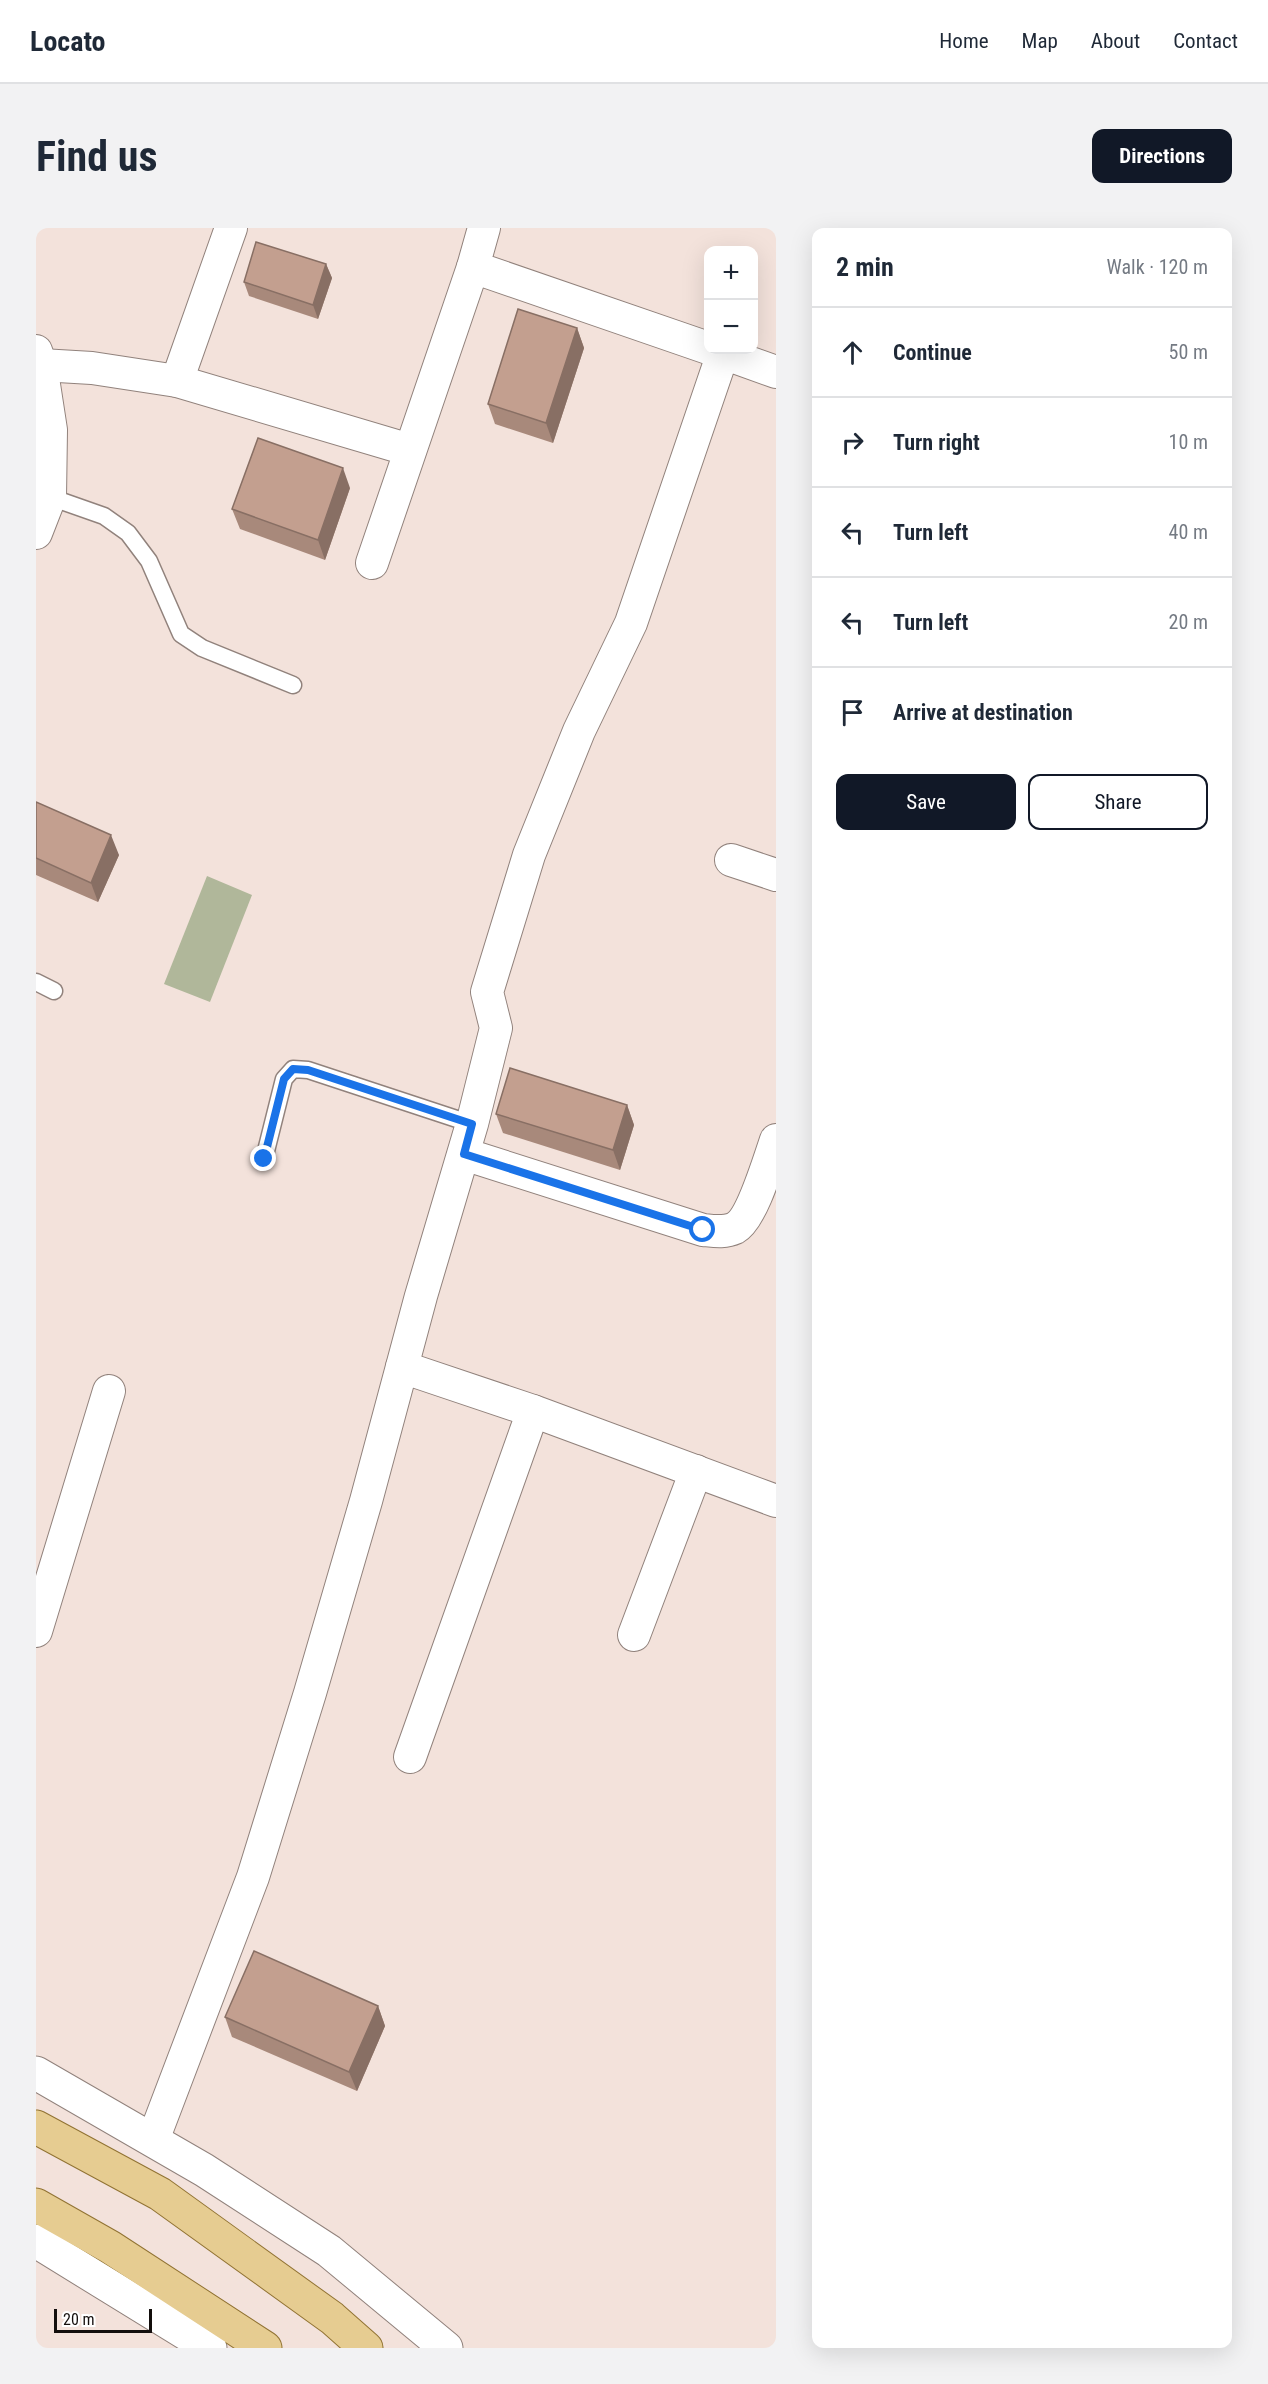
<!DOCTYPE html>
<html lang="en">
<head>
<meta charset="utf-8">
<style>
	:root { --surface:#fff; --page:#f2f2f3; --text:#1f2937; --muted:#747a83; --line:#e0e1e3; --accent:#111827 }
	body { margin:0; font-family:"Roboto Condensed",sans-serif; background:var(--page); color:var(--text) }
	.controls { position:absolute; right:18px; top:18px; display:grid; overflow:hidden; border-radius:12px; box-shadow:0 6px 24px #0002 }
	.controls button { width:54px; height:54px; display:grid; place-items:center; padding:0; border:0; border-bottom:2px solid var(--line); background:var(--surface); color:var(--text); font:30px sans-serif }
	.scale { position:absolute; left:18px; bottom:15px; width:98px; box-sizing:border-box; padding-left:6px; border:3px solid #130e0c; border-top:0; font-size:16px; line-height:21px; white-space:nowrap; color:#130e0c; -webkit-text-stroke:4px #fff; paint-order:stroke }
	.stop { position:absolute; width:18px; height:18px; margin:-14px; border:4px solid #1a73e8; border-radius:50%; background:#fff }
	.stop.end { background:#1a73e8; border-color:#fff; box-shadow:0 2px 6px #0008 }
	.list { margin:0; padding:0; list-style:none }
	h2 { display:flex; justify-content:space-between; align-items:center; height:78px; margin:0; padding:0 24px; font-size:26px }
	h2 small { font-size:20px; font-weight:400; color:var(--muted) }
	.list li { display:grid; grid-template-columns:39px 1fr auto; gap:18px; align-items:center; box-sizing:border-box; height:90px; padding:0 24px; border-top:2px solid var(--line) }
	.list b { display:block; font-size:22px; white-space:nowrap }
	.list em { font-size:20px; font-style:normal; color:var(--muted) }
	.actions { display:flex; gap:12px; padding:18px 24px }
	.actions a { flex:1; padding:14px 0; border:2px solid var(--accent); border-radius:12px; text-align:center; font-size:21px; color:var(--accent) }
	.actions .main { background:var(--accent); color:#fff }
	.icon { flex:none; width:33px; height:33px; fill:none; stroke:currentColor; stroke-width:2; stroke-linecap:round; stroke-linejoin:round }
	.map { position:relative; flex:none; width:740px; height:2120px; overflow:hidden; border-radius:12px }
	header { display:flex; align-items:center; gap:36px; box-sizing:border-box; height:84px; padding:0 30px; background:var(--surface); border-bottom:2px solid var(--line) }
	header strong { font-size:28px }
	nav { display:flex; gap:33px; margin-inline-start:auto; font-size:21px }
	.intro { display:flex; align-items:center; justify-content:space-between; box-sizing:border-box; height:144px; padding:0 36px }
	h1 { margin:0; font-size:42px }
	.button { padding:15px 27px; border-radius:12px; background:var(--accent); color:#fff; font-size:21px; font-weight:700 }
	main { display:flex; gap:36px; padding:0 36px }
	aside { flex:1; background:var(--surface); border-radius:12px; box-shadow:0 6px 24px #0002 }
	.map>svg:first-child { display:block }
</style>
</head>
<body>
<header>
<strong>Locato</strong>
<nav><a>Home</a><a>Map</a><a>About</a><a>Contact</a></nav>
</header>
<div class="intro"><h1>Find us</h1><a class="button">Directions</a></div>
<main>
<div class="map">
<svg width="740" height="2120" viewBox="0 0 740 2120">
	<rect width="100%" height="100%" fill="#f3e2db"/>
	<!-- pitch -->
	<path fill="#b0b79a" d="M171,648L216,667L174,774L128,756Z"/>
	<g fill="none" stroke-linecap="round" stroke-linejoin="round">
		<!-- service casing -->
		<g stroke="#91827c" stroke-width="19">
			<g id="service">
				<path d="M14,269L68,288L92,305L113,333L145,406L166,420L257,457"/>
				<path d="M0,754L18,763"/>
				<path d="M228,931L248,851L257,841L272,842L436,896"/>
			</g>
		</g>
		<!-- minor casing -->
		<g stroke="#91827c" stroke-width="34">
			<g id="minor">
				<path d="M448,0L437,39L672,120"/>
				<path d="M0,123L5,137L15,202L14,269L0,305"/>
				<path d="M5,137L56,140L141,153L374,222"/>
				<path d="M141,153L195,0"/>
				<path d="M336,335L437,39"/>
				<path d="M695,632L740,647"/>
				<path d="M428,926L667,1002C678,1003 688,1005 699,1000C716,991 733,932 740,912"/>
				<path d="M366,1139L497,1183L740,1273"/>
				<path d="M0,1403L73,1163"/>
				<path d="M598,1407L660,1243"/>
				<path d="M374,1529L497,1183"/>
				<path d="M117,1912L217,1649L274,1465L330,1273L385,1068L436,896L460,800L451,764L493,627L543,503L595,395L687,125L740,144"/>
			</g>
		</g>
		<!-- tertiary casing -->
		<g stroke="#91827c" stroke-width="35">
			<g id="tertiary">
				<path d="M0,1845L168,1942L293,2023L410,2120"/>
				<path d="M0,2013L174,2120"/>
			</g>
		</g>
		<!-- primary casing -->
		<g stroke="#917333" stroke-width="35">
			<g id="primary">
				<path d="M0,1899L124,1966L296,2090L330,2120"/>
				<path d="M0,1977L74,2019L229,2120"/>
			</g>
		</g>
		<!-- service -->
		<use href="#service" stroke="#fff" stroke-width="16"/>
		<!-- minor -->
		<use href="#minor" stroke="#fff" stroke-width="32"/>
		<!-- tertiary -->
		<use href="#tertiary" stroke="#fff" stroke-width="33"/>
		<!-- primary -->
		<use href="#primary" stroke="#e6cc91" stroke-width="33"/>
	</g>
	<!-- wall -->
	<g fill="#a8897b">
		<path d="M290,36L296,50L282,91L213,68L208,54Z"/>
		<path d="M541,100L548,120L517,215L459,196L452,176Z"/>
		<path d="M314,260L289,332L204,301L196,281Z"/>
		<path d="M0,574L83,627L62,674L0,647Z"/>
		<path d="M591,877L598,897L584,942L467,905L460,886Z"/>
		<path d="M342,1778L349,1798L321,1863L196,1809L189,1789Z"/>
	</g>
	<!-- shaded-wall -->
	<g fill="#886f64">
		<path d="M290,36L296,50L282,91L277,77Z"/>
		<path d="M541,100L548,120L517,215L510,195Z"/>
		<path d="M307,240L314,260L289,332L282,312Z"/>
		<path d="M75,607L83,627L62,674L55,655Z"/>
		<path d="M591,877L598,897L584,942L577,922Z"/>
		<path d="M342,1778L349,1798L321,1863L313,1844Z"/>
	</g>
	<!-- building -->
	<g fill="#c39f8f" stroke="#886f64" stroke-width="1.5">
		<path d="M220,14L290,36L277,77L208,54Z"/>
		<path d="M482,81L541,100L510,195L452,176Z"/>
		<path d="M222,210L307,240L282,312L196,281Z"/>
		<path d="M0,574L75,607L55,655L0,630Z"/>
		<path d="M474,840L591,877L577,922L460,886Z"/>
		<path d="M218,1723L342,1778L313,1844L189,1789Z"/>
	</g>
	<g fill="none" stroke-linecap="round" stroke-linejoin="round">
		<!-- route -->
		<path stroke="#1a73e8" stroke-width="8" d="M228,931L248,851L257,841L272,842L436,896L428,926L667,1002"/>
	</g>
</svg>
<div class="controls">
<button>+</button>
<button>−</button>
</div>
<div class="scale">20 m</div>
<div class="stop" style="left:667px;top:1002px"></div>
<div class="stop end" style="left:228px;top:931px"></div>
</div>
<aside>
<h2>2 min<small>Walk · 120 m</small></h2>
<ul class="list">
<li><svg class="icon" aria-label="ahead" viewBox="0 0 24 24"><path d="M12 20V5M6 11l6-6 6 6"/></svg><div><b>Continue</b></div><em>50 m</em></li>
<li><svg class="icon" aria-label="right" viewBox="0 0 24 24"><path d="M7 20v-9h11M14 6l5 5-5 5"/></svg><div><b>Turn right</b></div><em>10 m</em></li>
<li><svg class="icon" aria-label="left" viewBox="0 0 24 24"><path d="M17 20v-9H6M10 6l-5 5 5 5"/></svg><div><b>Turn left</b></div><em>40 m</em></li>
<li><svg class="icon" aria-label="left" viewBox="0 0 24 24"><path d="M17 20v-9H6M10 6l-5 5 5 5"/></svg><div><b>Turn left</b></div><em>20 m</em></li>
<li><svg class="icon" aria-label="arrive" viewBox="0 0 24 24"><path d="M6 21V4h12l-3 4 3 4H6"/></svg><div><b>Arrive at destination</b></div></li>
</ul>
<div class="actions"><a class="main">Save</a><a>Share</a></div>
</aside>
</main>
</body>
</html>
